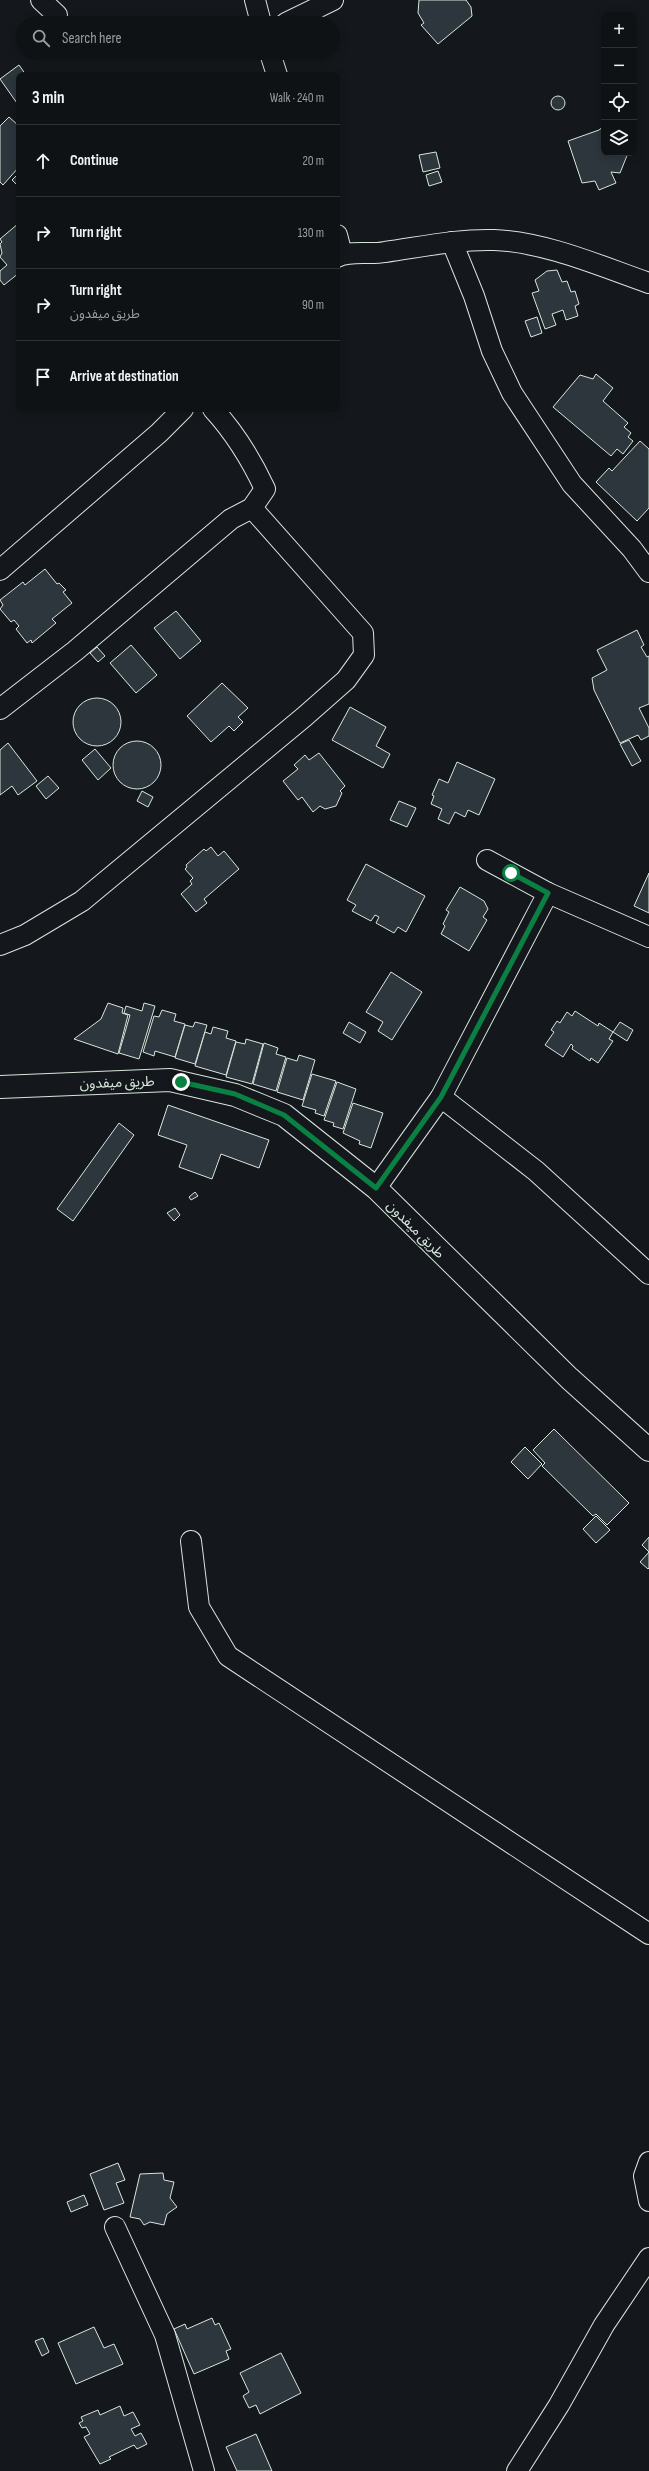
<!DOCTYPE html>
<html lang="en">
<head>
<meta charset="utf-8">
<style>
	:root { --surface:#0f1215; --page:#181b1e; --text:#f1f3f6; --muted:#9b9ea0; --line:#2f3234 }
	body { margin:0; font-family:"Sofia Sans Condensed","Noto Sans Arabic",sans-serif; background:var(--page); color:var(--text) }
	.controls { position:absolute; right:12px; top:12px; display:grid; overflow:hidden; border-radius:8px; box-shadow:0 2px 10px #0003 }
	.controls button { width:36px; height:36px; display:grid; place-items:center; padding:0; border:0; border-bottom:1px solid var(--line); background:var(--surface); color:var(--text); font:20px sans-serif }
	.stop { position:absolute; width:12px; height:12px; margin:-9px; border:3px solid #0b8043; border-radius:50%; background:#fff }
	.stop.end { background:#0b8043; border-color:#fff; box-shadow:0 1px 4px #0008 }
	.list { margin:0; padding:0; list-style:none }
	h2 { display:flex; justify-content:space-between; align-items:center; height:52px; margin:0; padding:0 16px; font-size:17px }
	h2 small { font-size:13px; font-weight:400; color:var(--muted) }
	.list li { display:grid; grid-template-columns:26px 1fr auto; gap:12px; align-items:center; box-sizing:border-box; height:72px; padding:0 16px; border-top:1px solid var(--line) }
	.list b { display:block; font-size:15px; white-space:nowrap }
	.list p { margin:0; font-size:13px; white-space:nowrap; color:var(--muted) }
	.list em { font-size:13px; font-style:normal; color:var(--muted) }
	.icon { flex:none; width:22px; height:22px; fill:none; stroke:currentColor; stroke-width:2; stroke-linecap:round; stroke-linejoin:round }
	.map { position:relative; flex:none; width:649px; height:2471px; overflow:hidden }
	.search { position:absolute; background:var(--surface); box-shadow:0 2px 10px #0003; left:16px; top:16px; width:324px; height:44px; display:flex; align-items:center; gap:10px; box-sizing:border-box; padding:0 14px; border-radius:22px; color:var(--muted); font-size:15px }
	.panel { position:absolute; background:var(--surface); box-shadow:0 2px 10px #0003; left:16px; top:72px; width:324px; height:340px; border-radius:8px }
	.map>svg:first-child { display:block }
</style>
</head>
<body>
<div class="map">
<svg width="649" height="2471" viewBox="0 0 649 2471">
	<rect width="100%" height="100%" fill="#14181c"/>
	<!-- building -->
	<g fill="#2c363c" stroke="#d8e6dc">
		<path d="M419,0H466L471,7L472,16L438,44L421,25L424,23L418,13Z"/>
		<path d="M19,65L26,75H19V106L0,79Z"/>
		<circle cx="558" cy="103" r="7"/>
		<path d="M9,117L19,126V167L3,185L0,182V126Z"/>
		<path d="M604,126V153H628L620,173L611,172L616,183L599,190L595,181L582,183L568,141L599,130Z"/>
		<path d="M436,152L440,168L423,172L419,155Z"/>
		<path d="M438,171L442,182L429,186L426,175Z"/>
		<path d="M19,173V183L17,185L12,180Z"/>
		<path d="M19,223V273L4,285L0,280V271L7,265L0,257L2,253L0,244L2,242L0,239Z"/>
		<path d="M557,270L562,282L567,281L571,292L575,291L579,304L575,306L578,316L566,320L563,310L552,314L556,325L545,329L532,293L539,291L535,280L547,271Z"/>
		<path d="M537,317L542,333L531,337L525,321Z"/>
		<path d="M596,374L613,388L603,401L628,423L624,427L631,433L628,437L633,441L623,454L617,449L611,456L553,407L580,375L593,379Z"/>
		<path d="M640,441L649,449V508L637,521L596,482L609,468L612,471Z"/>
		<path d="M45,569L57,584L59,583L66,590L63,592L72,603L52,619L56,623L32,643L31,640L27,643L16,629L19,626L14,620L11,622L0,609L3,605L0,600L23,582L25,585Z"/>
		<path d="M176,611L201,641L180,659L154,628Z"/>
		<path d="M637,630L644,645L641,647L647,657L649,656V704L639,708L649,728V736L641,740L638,735L620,743L594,690L592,678L607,670L597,650Z"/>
		<path d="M131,645L157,675L136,693L110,663Z"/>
		<path d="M97,647L105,656L98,662L90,653Z"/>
		<path d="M222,683L248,708L238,717L243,722L234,731L229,726L211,742L187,716Z"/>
		<circle cx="97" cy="722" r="24"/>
		<path d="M350,707L386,727L376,746L390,754L383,768L332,740Z"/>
		<path d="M629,740L641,761L632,766L620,744Z"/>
		<circle cx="137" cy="765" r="24"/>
		<path d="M8,743L37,781L18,795L12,786L0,795V750Z"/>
		<path d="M95,749L111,768L98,780L82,760Z"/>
		<path d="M319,753L345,786L340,791L342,793L336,806L325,809L320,806L313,812L302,797L298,800L283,781L298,769L294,765L305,755L309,760Z"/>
		<path d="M457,762L495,779L479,815L468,810L465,817L455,812L449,824L438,819L442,809L431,804L434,796L432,795L439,779L448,783Z"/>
		<path d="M48,776L59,788L46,799L36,786Z"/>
		<path d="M142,791L153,797L148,807L137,801Z"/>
		<path d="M399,801L416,808L407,827L390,820Z"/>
		<path d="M211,847L218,856L224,851L239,869L204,899L207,903L196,912L181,894L192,884L190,881L193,878L185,869L187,867L186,865L204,849L206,851Z"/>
		<path d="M366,864L425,896L406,932L398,927L394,933L376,923L379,917L375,915L371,921L352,911L356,905L347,900Z"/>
		<path d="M649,873V913L634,906Z"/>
		<path d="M460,887L484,901L488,909L483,917L487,920L469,951L441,934L445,926L443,924L449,912L446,910Z"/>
		<path d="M391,972L422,992L392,1040L378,1031L383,1022L366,1012Z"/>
		<path d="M108,1003L123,1008L122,1013L128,1015L118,1054L74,1039L101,1019Z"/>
		<path d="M144,1003L155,1006L139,1059L119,1053L130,1015L124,1013L126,1006L142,1011Z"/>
		<path d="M162,1010L176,1014L174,1021L185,1024L175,1057L155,1051L154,1056L143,1052L154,1016L159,1017Z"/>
		<path d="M575,1011L598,1026L599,1023L613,1032L609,1039L613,1041L598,1063L591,1058L590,1061L572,1049L573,1046L571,1044L563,1057L545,1045L554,1032L551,1030L557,1021L560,1023L567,1012L572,1016Z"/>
		<path d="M195,1022L207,1025L195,1064L175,1058L185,1025L193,1027Z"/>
		<path d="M349,1022L366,1032L360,1043L343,1033Z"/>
		<path d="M620,1022L633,1030L627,1041L613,1032Z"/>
		<path d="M213,1027L228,1031L226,1038L236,1041L226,1075L195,1066L205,1032L211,1034Z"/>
		<path d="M246,1039L263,1044L252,1084L226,1077L236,1042L245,1044Z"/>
		<path d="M264,1043L278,1048L276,1054L286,1057L276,1091L253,1084Z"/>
		<path d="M299,1055L315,1060L303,1100L277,1092L287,1058L297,1061Z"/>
		<path d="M312,1074L336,1081L324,1116L315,1113L316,1110L302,1106Z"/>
		<path d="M337,1082L356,1089L343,1129L333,1126L334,1123L324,1120Z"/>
		<path d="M353,1103L383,1113L371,1148L359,1144L360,1141L343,1133Z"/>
		<path d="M168,1105L269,1140L259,1168L221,1154L212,1179L179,1167L187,1145L158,1135Z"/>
		<path d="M119,1123L134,1135L73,1221L57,1209Z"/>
		<path d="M195,1192L198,1196L191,1200L189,1197Z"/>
		<path d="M175,1208L180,1215L174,1221L167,1213Z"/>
		<path d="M554,1429L629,1503L607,1525L596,1514L593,1516L542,1466L545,1463L533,1450Z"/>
		<path d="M525,1447L542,1464L528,1479L511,1462Z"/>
		<path d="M596,1516L610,1530L596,1543L583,1529Z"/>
		<path d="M649,1537V1552L642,1545Z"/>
		<path d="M649,1552V1568L648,1569L640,1562Z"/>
		<path d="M118,2163L125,2180L116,2183L124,2203L104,2210L90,2174Z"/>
		<path d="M163,2173L164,2180L174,2182L170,2198L177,2207L167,2214L164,2225L150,2222L144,2225L140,2219L130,2217L140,2174Z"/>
		<path d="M84,2195L88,2205L71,2212L67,2202Z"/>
		<path d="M212,2318L215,2325L219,2323L231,2349L226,2351L229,2359L194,2374L174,2329L185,2324L187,2329Z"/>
		<path d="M94,2327L104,2348L114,2344L123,2364L76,2384L58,2343Z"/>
		<path d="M43,2338L49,2352L42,2356L35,2341Z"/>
		<path d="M281,2353L301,2393L260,2414L256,2405L249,2408L243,2396L249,2392L240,2373Z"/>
		<path d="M120,2406L124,2416L133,2412L140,2425L131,2429L135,2436L141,2433L147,2444L137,2449L134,2445L109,2457L111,2459L100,2464L84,2437L90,2434L86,2427L82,2428L79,2423L83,2421L81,2417L98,2410L100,2415Z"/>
		<path d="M256,2434L272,2471H237L226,2447Z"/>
	</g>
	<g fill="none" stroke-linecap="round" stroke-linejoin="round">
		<!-- minor casing -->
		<g stroke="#d8e6dc" stroke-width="22">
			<g id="minor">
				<path d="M41,0L57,15"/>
				<path d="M255,0L261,23"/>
				<path d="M286,23L333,0"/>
				<path d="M270,53L277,75"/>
				<path d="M337,235L342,254"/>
				<path d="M452,242L474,296L492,351L512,393L572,484L632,549L649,572"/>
				<path d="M337,257C350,250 370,255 385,252C421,247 457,239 494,240C546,242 600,266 649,283"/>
				<path d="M0,570L159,433L183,409"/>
				<path d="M0,709L75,651L231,519L252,508L265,489C251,459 235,433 213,409"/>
				<path d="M487,860L548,893L649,937"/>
				<path d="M0,945L25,935L82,901L304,717L346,680L364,655L363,633L252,508"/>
				<path d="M441,1097L536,1171L649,1274"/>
				<path d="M376,1188L441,1097L548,893"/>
				<path d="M191,1541L199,1607L228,1656L649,1934"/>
				<path d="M649,2162L644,2176L649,2201"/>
				<path d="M115,2227L165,2335L204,2471"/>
				<path d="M517,2471L559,2405L604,2325L649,2258"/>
			</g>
		</g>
		<!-- major casing -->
		<g stroke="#d8e6dc" stroke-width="24">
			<path id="major" d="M0,1087L170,1080L235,1095L284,1115L376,1188L569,1378L649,1450"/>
		</g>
		<!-- minor -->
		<use href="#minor" stroke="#14181c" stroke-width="20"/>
		<!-- major -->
		<use href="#major" stroke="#14181c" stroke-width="22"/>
	</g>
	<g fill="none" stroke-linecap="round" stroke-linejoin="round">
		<!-- route -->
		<path stroke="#0b8043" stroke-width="5" d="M181,1082L235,1094L284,1115L376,1188L441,1097L548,893L511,873"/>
	</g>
	<g text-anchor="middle" stroke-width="3" stroke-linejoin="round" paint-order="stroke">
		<!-- street labels -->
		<g font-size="14" fill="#d8e6dc" stroke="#14181c">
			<text transform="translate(117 1082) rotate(-2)" y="5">طريق ميفدون</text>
			<text transform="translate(416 1229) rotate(45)" y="5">طريق ميفدون</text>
		</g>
	</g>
</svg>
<div class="controls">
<button>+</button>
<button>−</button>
<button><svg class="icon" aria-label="locate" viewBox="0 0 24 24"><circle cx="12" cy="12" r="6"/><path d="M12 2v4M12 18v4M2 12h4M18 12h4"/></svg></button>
<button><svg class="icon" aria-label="layers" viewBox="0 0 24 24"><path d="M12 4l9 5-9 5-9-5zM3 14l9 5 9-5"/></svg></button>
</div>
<div class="stop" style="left:511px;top:873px"></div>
<div class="stop end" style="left:181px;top:1082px"></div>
<div class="search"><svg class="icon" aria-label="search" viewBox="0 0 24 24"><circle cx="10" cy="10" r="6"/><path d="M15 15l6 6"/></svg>Search here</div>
<section class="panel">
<h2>3 min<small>Walk · 240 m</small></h2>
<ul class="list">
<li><svg class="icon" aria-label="ahead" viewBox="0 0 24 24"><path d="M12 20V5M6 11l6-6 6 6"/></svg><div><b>Continue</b></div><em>20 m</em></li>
<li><svg class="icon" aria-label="right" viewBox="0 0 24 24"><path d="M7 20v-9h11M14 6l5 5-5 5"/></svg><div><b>Turn right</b></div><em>130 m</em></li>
<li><svg class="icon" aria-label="right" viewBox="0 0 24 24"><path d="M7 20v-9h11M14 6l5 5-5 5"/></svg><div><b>Turn right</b><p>طريق ميفدون</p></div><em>90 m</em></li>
<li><svg class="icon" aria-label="arrive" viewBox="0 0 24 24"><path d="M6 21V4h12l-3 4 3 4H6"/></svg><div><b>Arrive at destination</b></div></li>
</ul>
</section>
</div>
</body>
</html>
